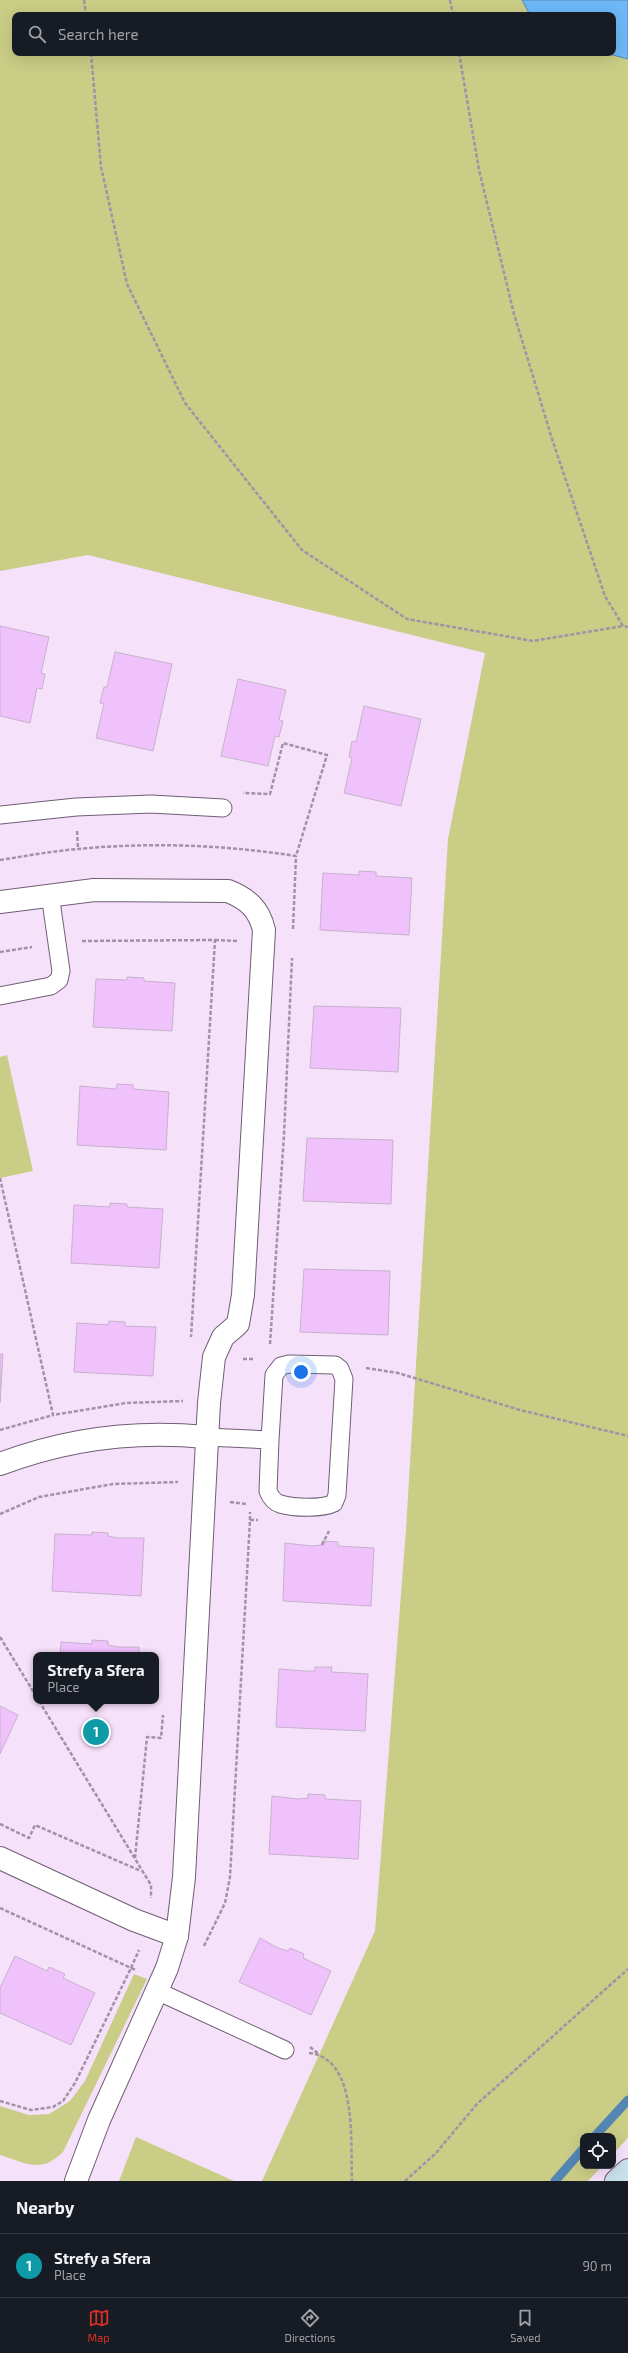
<!DOCTYPE html>
<html lang="en">
<head>
<meta charset="utf-8">
<style>
	:root { --surface:#171b24; --page:#242831; --text:#f1f3f6; --muted:#9ea1a6; --line:#363941; --accent:#d93025 }
	body { margin:0; font-family:"Exo 2",sans-serif; background:var(--page); color:var(--text) }
	.controls { position:absolute; right:12px; bottom:12px; display:grid; overflow:hidden; border-radius:8px; box-shadow:0 4px 16px #0002 }
	.controls button { width:36px; height:36px; display:grid; place-items:center; padding:0; border:0; border-bottom:1px solid var(--line); background:var(--surface); color:var(--text); font:20px sans-serif }
	.you { position:absolute; left:301px; top:1372px; width:14px; height:14px; margin:-10px; border:3px solid #fff; border-radius:50%; background:#1a73e8; box-shadow:0 0 0 6px #1a73e833 }
	.badge { display:grid; place-items:center; width:26px; height:26px; border-radius:50%; background:var(--accent); color:#fff; font-size:13px; font-weight:700 }
	.pin { position:absolute; translate:-50% -50%; border:2px solid #fff; box-shadow:0 1px 4px #0006 }
	.popup { position:absolute; left:33px; top:1652px; width:126px; height:52px; box-sizing:border-box; display:grid; place-content:center; border-radius:8px; background:var(--surface); filter:drop-shadow(0 1px 3px #0005); font-size:13px; white-space:nowrap; color:var(--muted) }
	.popup b { font-size:15px; color:var(--text) }
	.popup::after { content:''; position:absolute; left:50%; top:100%; margin-left:-8px; border:8px solid transparent; border-top-color:var(--surface) }
	.list { margin:0; padding:0; list-style:none }
	h2 { display:flex; justify-content:space-between; align-items:center; height:52px; margin:0; padding:0 16px; font-size:17px }
	h2 small { font-size:13px; font-weight:400; color:var(--muted) }
	.list li { display:grid; grid-template-columns:26px 1fr auto; gap:12px; align-items:center; box-sizing:border-box; height:64px; padding:0 16px; border-top:1px solid var(--line) }
	.list b { display:block; font-size:15px; white-space:nowrap }
	.list p { margin:0; font-size:13px; white-space:nowrap; color:var(--muted) }
	.list em { font-size:13px; font-style:normal; color:var(--muted) }
	.icon { flex:none; width:22px; height:22px; fill:none; stroke:currentColor; stroke-width:2; stroke-linecap:round; stroke-linejoin:round }
	.map { position:relative; flex:none; width:628px; height:2181px; overflow:hidden }
	.search { position:absolute; background:var(--surface); box-shadow:0 4px 16px #0002; left:12px; right:12px; top:12px; height:44px; display:flex; align-items:center; gap:10px; box-sizing:border-box; padding:0 14px; border-radius:8px; color:var(--muted); font-size:15px }
	.sheet { height:116px; background:var(--surface) }
	nav { display:flex; justify-content:space-around; align-items:center; box-sizing:border-box; height:56px; border-top:1px solid var(--line); background:var(--surface); font-size:11px; color:var(--muted) }
	nav a { display:grid; justify-items:center; gap:2px }
	nav .on { color:var(--accent) }
	.map>svg:first-child { display:block }
</style>
</head>
<body>
<div class="map">
<svg width="628" height="2181" viewBox="0 0 628 2181">
	<rect width="100%" height="100%" fill="#f6e1fb"/>
	<!-- green -->
	<g fill="#c9cd85">
		<path d="M0,0H522L530,15H15V53H605L628,59V2138L613,2154V2136H583V2166H602L588,2181H262L375,1931L406,1529L448,839L485,653L88,555L0,571Z"/>
		<path d="M7,1055L33,1171L0,1178V1057Z"/>
		<path d="M134,1974L147,1979L63,2152C41,2174 26,2163 0,2155V2106L29,2115L49,2114L70,2101L85,2081Z"/>
		<path d="M136,2137L234,2181H119Z"/>
	</g>
	<!-- water -->
	<path fill="#6eb8f6" stroke="#5486b4" d="M522,0H628V59L605,53H613V15H530Z"/>
	<g fill="none" stroke-linecap="round" stroke-linejoin="round">
		<!-- stream -->
		<g stroke="#5486b4" stroke-width="9">
			<path d="M595,2136L628,2100"/>
			<path d="M555,2181L583,2149"/>
		</g>
	</g>
	<!-- building -->
	<g fill="#f0c2fc" stroke="#c6b2cb">
		<path d="M0,626L49,637L41,673L45,674L42,689L37,688L30,723L0,716Z"/>
		<path d="M115,652L172,664L153,751L96,738L104,704L100,703L104,687H107Z"/>
		<path d="M238,679L286,690L279,720L283,721L279,737L275,736L268,766L221,756Z"/>
		<path d="M364,706L421,719L401,806L344,793L352,758L349,757L352,741L356,742Z"/>
		<path d="M359,871L376,872V876L412,878L409,935L320,930L323,873L359,875Z"/>
		<path d="M127,977L144,978V981L175,983L172,1031L93,1027L96,979L127,980Z"/>
		<path d="M314,1006L401,1008L398,1072L310,1068Z"/>
		<path d="M117,1084L133,1085V1089L169,1092L166,1150L77,1145L80,1086L116,1089Z"/>
		<path d="M307,1138L393,1140L391,1204L303,1201Z"/>
		<path d="M110,1203L127,1204V1207L163,1209L159,1268L71,1263L74,1205L110,1207Z"/>
		<path d="M304,1269L390,1271L388,1335L300,1332Z"/>
		<path d="M109,1321L125,1322V1326L156,1327L153,1376L74,1372L77,1323L108,1325Z"/>
		<path d="M0,1354H3L0,1403Z"/>
		<path d="M92,1532L108,1533V1536L117,1538H144L141,1596L52,1591L55,1534L92,1535Z"/>
		<path d="M322,1541L338,1542V1546L374,1548L371,1606L283,1601L285,1543L312,1546L322,1545Z"/>
		<path d="M92,1640L108,1641V1645L118,1647H139V1655H60L61,1642L92,1644Z"/>
		<path d="M315,1667H332L331,1672L368,1674L365,1731L276,1727L279,1669L305,1671H315Z"/>
		<path d="M0,1706L18,1715L0,1754Z"/>
		<path d="M308,1794L325,1795V1799L361,1801L358,1859L269,1854L272,1796L298,1799L308,1798Z"/>
		<path d="M260,1938L278,1948L288,1951L290,1948L304,1954L303,1958L331,1971L311,2015L239,1982Z"/>
		<path d="M15,1956L47,1971L49,1967L65,1974L63,1978L95,1993L71,2045L0,2013V1988Z"/>
	</g>
	<g fill="none" stroke-linecap="round" stroke-linejoin="round">
		<!-- lane casing -->
		<g stroke="#6f5e74" stroke-width="19">
			<g id="lane">
				<path d="M0,815L76,807L151,804L223,808"/>
				<path d="M0,996L51,986L59,980L61,971L50,894"/>
				<path d="M206,1437L270,1440L268,1491C270,1496 274,1502 280,1504C294,1508 322,1509 334,1503L337,1495L344,1379L340,1369L335,1365L289,1364L281,1366L274,1375L270,1440"/>
				<path d="M157,1991L285,2050"/>
			</g>
		</g>
		<!-- street casing -->
		<g stroke="#6f5e74" stroke-width="24">
			<g id="street">
				<path d="M0,902L94,890L228,891C248,899 259,909 264,930L243,1295L238,1324L223,1337L214,1357L209,1403L184,1877L177,1936L167,1968L99,2120L76,2181"/>
				<path d="M0,1464C66,1439 136,1430 206,1437"/>
				<path d="M0,1858L134,1920L177,1936"/>
			</g>
		</g>
		<!-- secondary casing -->
		<g stroke="#6f5e74" stroke-width="24">
			<path id="secondary" d="M616,2181L628,2170"/>
		</g>
		<!-- path -->
		<g stroke="#a292a6" stroke-width="2.5" stroke-dasharray="4 2" stroke-linecap="butt">
			<path d="M84,0L86,15"/>
			<path d="M450,0L453,15"/>
			<path d="M91,53L101,167L127,284L185,403L302,550L407,619L533,641L623,626"/>
			<path d="M459,53L479,170L514,314L553,442L605,596L623,626L628,627"/>
			<path d="M77,831L78,849"/>
			<path d="M0,860C26,856 52,851 78,849C151,842 225,845 296,856L327,755L283,743L270,794L243,793"/>
			<path d="M293,929L296,856"/>
			<path d="M215,940L237,941"/>
			<path d="M82,941L215,940L191,1337"/>
			<path d="M0,952L32,947"/>
			<path d="M0,1178L53,1415L126,1403L183,1401"/>
			<path d="M270,1344L284,1135L292,958"/>
			<path d="M243,1359H254"/>
			<path d="M366,1368L398,1373L520,1410L628,1436"/>
			<path d="M0,1430L53,1415"/>
			<path d="M230,1502L247,1504"/>
			<path d="M0,1514L39,1497L113,1484L178,1482"/>
			<path d="M250,1520V1512"/>
			<path d="M322,1545L329,1531"/>
			<path d="M0,1637L36,1696"/>
			<path d="M39,1701L151,1885V1898"/>
			<path d="M0,1824L29,1838L35,1825L141,1871"/>
			<path d="M135,1858L147,1737L161,1738L163,1715"/>
			<path d="M0,1908L131,1968L139,1950"/>
			<path d="M204,1946L225,1903L230,1877L250,1520H258"/>
			<path d="M310,2047L319,2054"/>
			<path d="M309,2053C359,2058 350,2145 352,2181"/>
			<path d="M0,2101L31,2110L53,2107L63,2101L75,2083L131,1968L136,1970"/>
			<path d="M405,2181L436,2153L477,2104L628,1969"/>
		</g>
		<!-- lane -->
		<use href="#lane" stroke="#fff" stroke-width="17"/>
		<!-- street -->
		<use href="#street" stroke="#fff" stroke-width="22"/>
		<!-- secondary -->
		<use href="#secondary" stroke="#c9e0ed" stroke-width="22"/>
	</g>
</svg>
<div class="controls">
<button><svg class="icon" aria-label="locate" viewBox="0 0 24 24"><circle cx="12" cy="12" r="6"/><path d="M12 2v4M12 18v4M2 12h4M18 12h4"/></svg></button>
</div>
<div class="you"></div>
<div class="pin badge" style="left:96px;top:1732px;background:#0f9aa8">1</div>
<div class="popup"><b>Strefy a Sfera</b>Place</div>
<div class="search"><svg class="icon" aria-label="search" viewBox="0 0 24 24"><circle cx="10" cy="10" r="6"/><path d="M15 15l6 6"/></svg>Search here</div>
</div>
<section class="sheet">
<h2>Nearby<small></small></h2>
<ul class="list">
<li><span class="badge" style="background:#0f9aa8">1</span><div><b>Strefy a Sfera</b><p>Place</p></div><em>90 m</em></li>
</ul>
</section>
<nav>
<a class="on"><svg class="icon" aria-label="map" viewBox="0 0 24 24"><path d="M3 6l6-2 6 2 6-2v14l-6 2-6-2-6 2zM9 4v14M15 6v14"/></svg>Map</a>
<a><svg class="icon" aria-label="directions" viewBox="0 0 24 24"><path d="M12 3l9 9-9 9-9-9zM9 14v-3h6M13 9l2 2-2 2"/></svg>Directions</a>
<a><svg class="icon" aria-label="saved" viewBox="0 0 24 24"><path d="M7 4h10v16l-5-4-5 4z"/></svg>Saved</a>
</nav>
</body>
</html>
